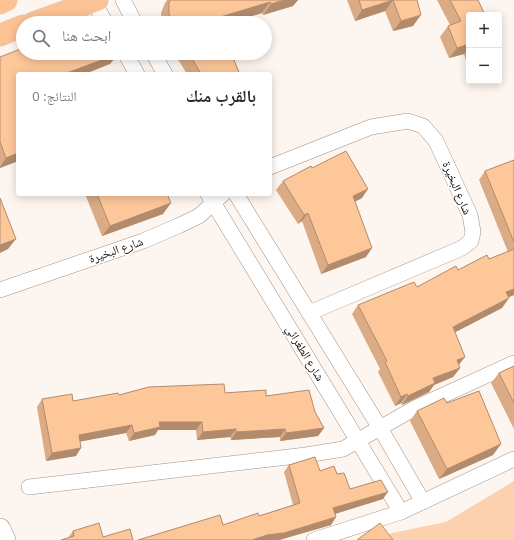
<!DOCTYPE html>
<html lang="ar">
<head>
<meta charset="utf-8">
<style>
	:root { --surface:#fff; --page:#f2f2f3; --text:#2b2b33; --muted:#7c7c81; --line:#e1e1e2 }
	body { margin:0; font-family:"IBM Plex Sans","Noto Naskh Arabic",sans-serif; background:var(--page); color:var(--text); direction:rtl }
	.controls { position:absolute; right:12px; top:12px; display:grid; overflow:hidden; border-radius:4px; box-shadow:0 2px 10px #0003 }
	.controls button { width:36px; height:36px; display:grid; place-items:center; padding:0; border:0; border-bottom:1px solid var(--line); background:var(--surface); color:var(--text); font:20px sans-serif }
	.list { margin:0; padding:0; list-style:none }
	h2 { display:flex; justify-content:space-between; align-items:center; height:52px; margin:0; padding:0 16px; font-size:17px }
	h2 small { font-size:13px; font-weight:400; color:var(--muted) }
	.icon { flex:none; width:22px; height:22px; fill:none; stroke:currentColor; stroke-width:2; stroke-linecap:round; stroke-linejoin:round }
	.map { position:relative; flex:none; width:514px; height:540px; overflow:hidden; direction:ltr }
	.search { position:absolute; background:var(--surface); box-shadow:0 2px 10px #0003; left:16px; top:16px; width:256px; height:44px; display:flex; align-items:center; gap:10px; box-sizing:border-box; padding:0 14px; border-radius:22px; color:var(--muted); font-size:15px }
	.panel { position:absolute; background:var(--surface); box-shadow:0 2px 10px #0003; left:16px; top:72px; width:256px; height:124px; border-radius:4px; direction:rtl }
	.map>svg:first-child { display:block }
</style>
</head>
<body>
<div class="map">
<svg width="514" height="540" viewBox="0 0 514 540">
	<rect width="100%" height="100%" fill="#fdf5ef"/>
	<!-- green -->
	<path fill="#fbd1b0" d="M514,481V540H373L392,533L446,522Z"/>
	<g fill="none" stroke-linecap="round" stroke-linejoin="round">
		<!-- street casing -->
		<g stroke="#a49284" stroke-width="16">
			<g id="street">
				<path d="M123,0L135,23"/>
				<path d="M93,2L106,23"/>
				<path d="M125,53L137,74"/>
				<path d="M153,53L165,74"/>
				<path d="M270,167L371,127L408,121L423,126L436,141L470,215L473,232L471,241L462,248L309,313"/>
				<path d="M208,194L401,512"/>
				<path d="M236,194L380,428L423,502"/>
				<path d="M0,290L143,241L178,226L199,216L223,194"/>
				<path d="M29,487L306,455L343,449L415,408L514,363"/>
				<path d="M314,540L401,512L514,459"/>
			</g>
		</g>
		<!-- secondary casing -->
		<g stroke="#a49284" stroke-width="22">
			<path id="secondary" d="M0,529L5,540"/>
		</g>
		<!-- highway casing -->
		<g stroke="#d5d3d3" stroke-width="23">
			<g id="highway">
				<path d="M0,3L6,0"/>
				<path d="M33,23L97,0"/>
				<path d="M0,35L23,26"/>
			</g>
		</g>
		<!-- street -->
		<use href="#street" stroke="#fff" stroke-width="15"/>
		<!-- secondary -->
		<use href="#secondary" stroke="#fff" stroke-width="21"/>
		<!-- highway -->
		<use href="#highway" stroke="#fcc294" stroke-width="22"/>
	</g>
	<!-- wall -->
	<g fill="#daab84">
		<path d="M167,0H298L293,6L263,15L262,13L229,23H162L161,13L165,3Z"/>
		<path d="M347,0H417L413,26L393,31L385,11L355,21Z"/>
		<path d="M437,0H478L469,15V63L467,64L464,54L449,58L440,37L448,26L450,25Z"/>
		<path d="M23,53L118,54L110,64L18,74V161L0,168V57Z"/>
		<path d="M174,53H231L239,72L238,74H187Z"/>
		<path d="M514,160V295L509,297L502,308L455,332L459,365L460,368L453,377L434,385L429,392L402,405L401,403L395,406L378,372L380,369L352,314L358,305L417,287L458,270L508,252L479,180L485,171Z"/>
		<path d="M312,168L362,198L355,202L366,257L321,274L302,221L298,224L276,190L283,181Z"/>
		<path d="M85,194H167L163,214L102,236Z"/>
		<path d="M514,366V429L491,383L499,373Z"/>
		<path d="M225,393L266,396L315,412L324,428L318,436L280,441V437L231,440L230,437L197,440L196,430H158L155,435L129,441L126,433L80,441L76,456L46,461L37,407L42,399L73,401L119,395Z"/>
		<path d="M447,403L493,455L439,479L410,421L417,411Z"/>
		<path d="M289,465L337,474L350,489L383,499L335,514L331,525L279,540L223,525L259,516L293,505L284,472Z"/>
		<path d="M73,531L103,537L68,538Z"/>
	</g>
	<!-- shaded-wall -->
	<g fill="#b28b6c">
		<path d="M285,0H298L293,6L263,15L271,4Z"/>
		<path d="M393,0L385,11L355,21L362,10Z"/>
		<path d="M270,2L262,13L229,23H214L217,18Z"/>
		<path d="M421,15L413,26L393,31L401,21Z"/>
		<path d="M469,44V46L464,54L449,58L457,48Z"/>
		<path d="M118,54L110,64L85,74H64Z"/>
		<path d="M18,153V161L0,168V167L6,158Z"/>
		<path d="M368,189L362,198L347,205L353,196Z"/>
		<path d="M171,203L163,214L102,236L110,226Z"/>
		<path d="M308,213L302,221L298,224L304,215Z"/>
		<path d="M16,239L8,249L0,253V245Z"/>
		<path d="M372,248L366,257L321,274L328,265Z"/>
		<path d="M514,289V295L499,301L506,292Z"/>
		<path d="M509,298L502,308L446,337L453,327Z"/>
		<path d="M465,357L458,366L457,360Z"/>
		<path d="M460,368L453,377L434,385L429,392L402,405L408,396L433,378Z"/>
		<path d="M407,394L401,403L395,406L401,397Z"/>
		<path d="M159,422H202L196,430H158L155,435L129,441L134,433Z"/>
		<path d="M132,425L126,433L73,443L79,435Z"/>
		<path d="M324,428L318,436L280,441L286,433Z"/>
		<path d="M236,429L230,437L197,440L203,432Z"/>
		<path d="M285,429L280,437L231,440L236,432Z"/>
		<path d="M501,444L493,455L439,479L447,469Z"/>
		<path d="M81,448L76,456L46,461L52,453Z"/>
		<path d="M388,492L383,499L328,516L333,508Z"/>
		<path d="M336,517L331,525L279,540H252L267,535Z"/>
	</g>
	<!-- building -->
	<g fill="#fec79a" stroke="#b28b6c">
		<path d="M170,0H285L271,4L270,2L217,18L219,23H173L169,14V2Z"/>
		<path d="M359,0H393L362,10Z"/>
		<path d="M393,0H417L421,15L401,21Z"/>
		<path d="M450,0H478L485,15H469V44L457,48L448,26L461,21Z"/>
		<path d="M23,48V53H117L118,54L64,74H18V153L6,158L0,142V57Z"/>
		<path d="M189,53H231L239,72L233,74H201Z"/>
		<path d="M346,151L368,189L353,196L372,248L328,265L308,213L304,215L283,181L311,166L312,168Z"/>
		<path d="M514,160V242L485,171Z"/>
		<path d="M97,194H167L171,203L110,226Z"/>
		<path d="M0,198L16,239L0,245Z"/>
		<path d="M514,249V289L506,292L509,298L453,327L465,357L457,360L460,368L433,378L435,383L408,396L407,394L401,397L385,362L387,361L358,305L414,282L417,287L456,266L458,270L487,255L489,259Z"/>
		<path d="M514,366V403L499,373Z"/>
		<path d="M224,384L225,393L266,390V396L309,390L315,412L324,428L286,433L285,429L236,432V429L203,432L202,422H159L160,427L134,433L132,425L79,435L81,448L52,453L42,399L72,394L73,401L118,393L119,395L149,387Z"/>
		<path d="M479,391L501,444L447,469L417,411L444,398L447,403Z"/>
		<path d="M315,457L320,471L334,466L337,474L344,473L350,489L381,480L388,492L333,508L336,517L284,533L267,535L252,540H138L220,515L223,525L258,513L259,516L300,503L289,465Z"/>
		<path d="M99,523L103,537L130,529L133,540H61L74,536L73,531Z"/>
		<path d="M380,523L393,540H357Z"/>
	</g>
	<g text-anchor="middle" stroke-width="3" stroke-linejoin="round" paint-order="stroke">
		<!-- street labels -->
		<g font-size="12" fill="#130d08" stroke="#fff">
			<text transform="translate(457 188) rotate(67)" y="4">شارع البخيرة</text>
			<text transform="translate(116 250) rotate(-19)" y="4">شارع البخيرة</text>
			<text transform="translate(305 353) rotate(59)" y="4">شارع الطغرائي</text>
		</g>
	</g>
</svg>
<div class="controls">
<button>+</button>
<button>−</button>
</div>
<div class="search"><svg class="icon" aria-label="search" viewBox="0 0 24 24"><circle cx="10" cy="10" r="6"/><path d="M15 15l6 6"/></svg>ابحث هنا</div>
<section class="panel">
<h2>بالقرب منك<small>النتائج: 0</small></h2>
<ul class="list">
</ul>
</section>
</div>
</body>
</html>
